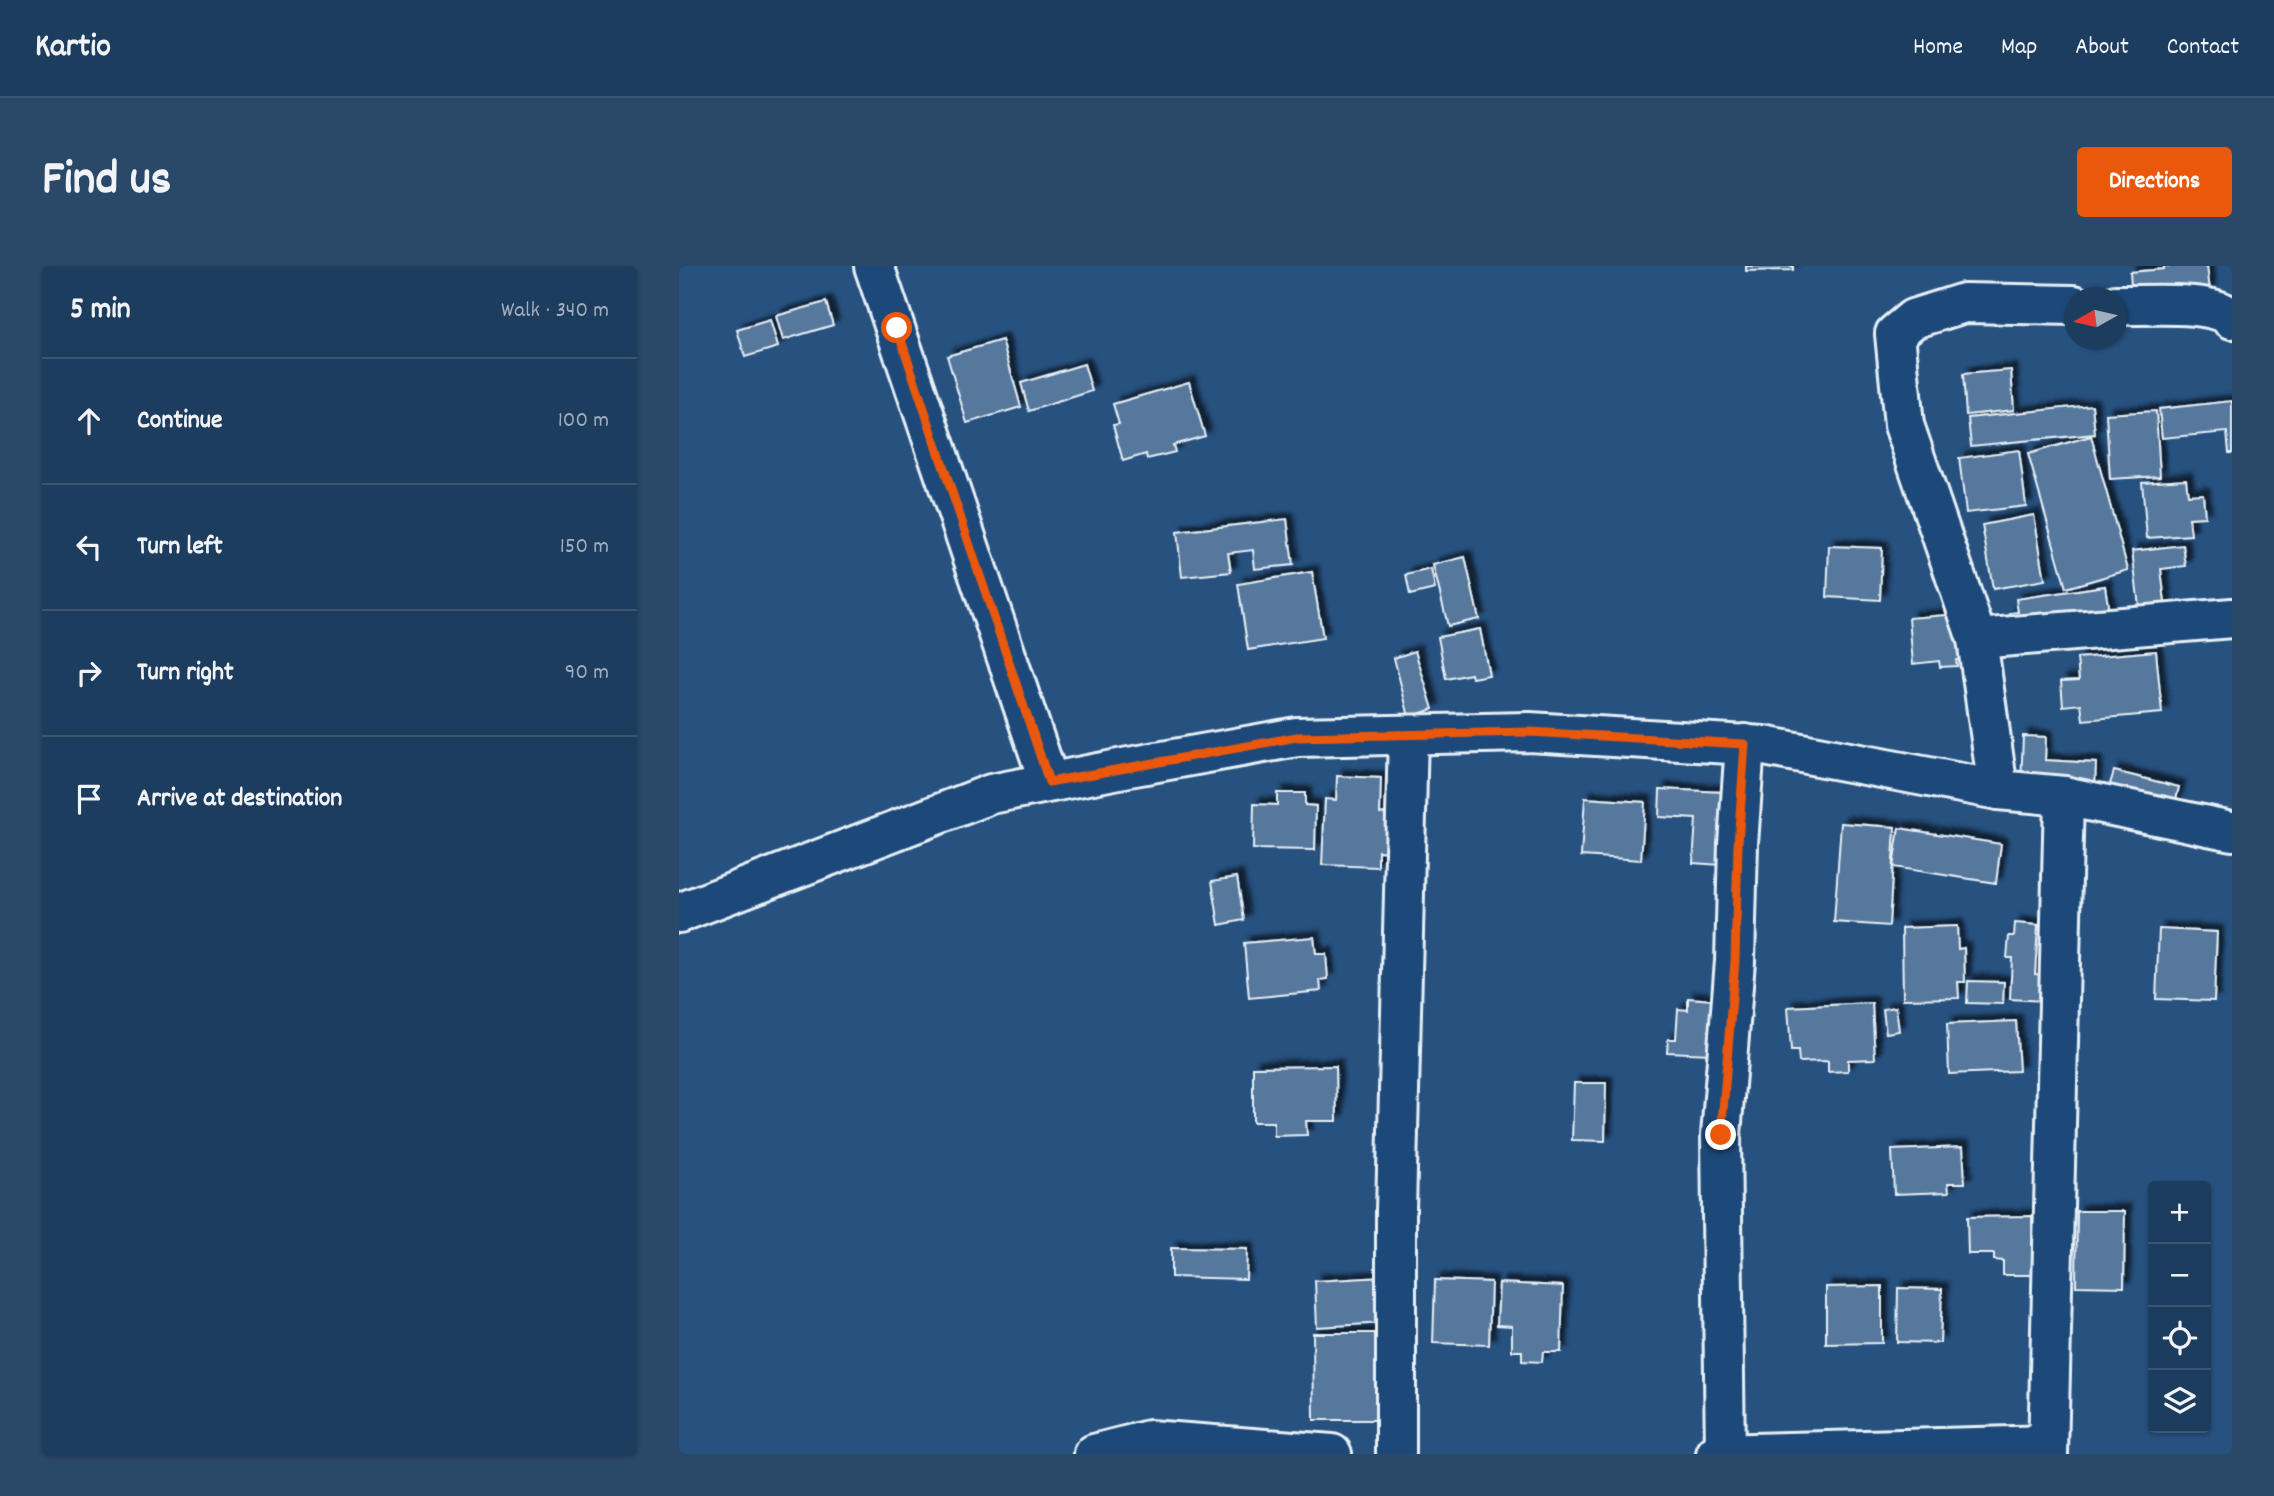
<!DOCTYPE html>
<html lang="en">
<head>
<meta charset="utf-8">
<style>
	:root { --surface:#1d3d5f; --page:#2a4868; --text:#f1f3f6; --muted:#a0aebd; --line:#3b5674; --accent:#ea580c }
	body { margin:0; font-family:Dekko,sans-serif; background:var(--page); color:var(--text) }
	.controls { position:absolute; right:21px; bottom:21px; display:grid; overflow:hidden; border-radius:7px; box-shadow:0 2px 5px #0004 }
	.controls button { width:63px; height:63px; display:grid; place-items:center; padding:0; border:0; border-bottom:2px solid var(--line); background:var(--surface); color:var(--text); font:35px sans-serif }
	.compass { position:absolute; left:1385px; top:21px; width:63px; height:63px; border-radius:50%; background:var(--surface); box-shadow:0 2px 5px #0004; rotate:262deg }
	.stop { position:absolute; width:21px; height:21px; margin:-16px; border:5px solid #ea580c; border-radius:50%; background:#fff }
	.stop.end { background:#ea580c; border-color:#fff; box-shadow:0 2px 7px #0008 }
	.list { margin:0; padding:0; list-style:none }
	h2 { display:flex; justify-content:space-between; align-items:center; height:91px; margin:0; padding:0 28px; font-size:30px }
	h2 small { font-size:23px; font-weight:400; color:var(--muted) }
	.list li { display:grid; grid-template-columns:46px 1fr auto; gap:21px; align-items:center; box-sizing:border-box; height:126px; padding:0 28px; border-top:2px solid var(--line) }
	.list b { display:block; font-size:26px; white-space:nowrap }
	.list em { font-size:23px; font-style:normal; color:var(--muted) }
	.icon { flex:none; width:38px; height:38px; fill:none; stroke:currentColor; stroke-width:2; stroke-linecap:round; stroke-linejoin:round }
	.map { position:relative; flex:none; width:1553px; height:1188px; overflow:hidden; border-radius:7px }
	header { display:flex; align-items:center; gap:42px; box-sizing:border-box; height:98px; padding:0 35px; background:var(--surface); border-bottom:2px solid var(--line) }
	header strong { font-size:33px }
	nav { display:flex; gap:38px; margin-inline-start:auto; font-size:24px }
	.intro { display:flex; align-items:center; justify-content:space-between; box-sizing:border-box; height:168px; padding:0 42px }
	h1 { margin:0; font-size:49px }
	.button { padding:18px 32px; border-radius:7px; background:var(--accent); color:#fff; font-size:24px; font-weight:700 }
	main { display:flex; gap:42px; padding:0 42px }
	aside { flex:1; background:var(--surface); border-radius:7px; box-shadow:0 2px 5px #0004 }
	.map>svg:first-child { display:block }
</style>
</head>
<body>
<header>
<strong>Kartio</strong>
<nav><a>Home</a><a>Map</a><a>About</a><a>Contact</a></nav>
</header>
<div class="intro"><h1>Find us</h1><a class="button">Directions</a></div>
<main>
<aside>
<h2>5 min<small>Walk · 340 m</small></h2>
<ul class="list">
<li><svg class="icon" aria-label="ahead" viewBox="0 0 24 24"><path d="M12 20V5M6 11l6-6 6 6"/></svg><div><b>Continue</b></div><em>100 m</em></li>
<li><svg class="icon" aria-label="left" viewBox="0 0 24 24"><path d="M17 20v-9H6M10 6l-5 5 5 5"/></svg><div><b>Turn left</b></div><em>150 m</em></li>
<li><svg class="icon" aria-label="right" viewBox="0 0 24 24"><path d="M7 20v-9h11M14 6l5 5-5 5"/></svg><div><b>Turn right</b></div><em>90 m</em></li>
<li><svg class="icon" aria-label="arrive" viewBox="0 0 24 24"><path d="M6 21V4h12l-3 4 3 4H6"/></svg><div><b>Arrive at destination</b></div></li>
</ul>
</aside>
<div class="map">
<svg width="1553" height="1188" viewBox="0 0 1553 1188">
	<defs>
		<filter id="shadow"><feDropShadow dx="6" dy="-6" stdDeviation="2" flood-color="#0009"/></filter>
	</defs>
	<rect width="100%" height="100%" fill="#27517f"/>
	<filter id="ink" filterUnits="userSpaceOnUse"><feTurbulence type="fractalNoise" baseFrequency=".0143" numOctaves="2"/><feDisplacementMap in="SourceGraphic" scale="14" xChannelSelector="R" yChannelSelector="G"/><feConvolveMatrix kernelMatrix="1 2 1 2 8 2 1 2 1" color-interpolation-filters="sRGB"/></filter>
	<g filter="url(#ink)">
		<!-- building -->
		<g fill="#57789d" stroke="#e8f1f8" stroke-width="2" filter="url(#shadow)">
			<path d="M1067,0H1114V4L1067,5Z"/>
			<path d="M1485,0H1528L1531,25L1453,33L1451,6L1485,3Z"/>
			<path d="M147,36L154,59L104,74L97,50Z"/>
			<path d="M91,54L99,81L66,91L58,64Z"/>
			<path d="M323,74L342,141L288,157L268,90Z"/>
			<path d="M405,98L413,125L350,145L342,117Z"/>
			<path d="M1332,104L1335,144L1287,149L1284,108Z"/>
			<path d="M510,116L526,170L494,179L496,186L468,193L467,188L444,195L434,159L440,158L434,138Z"/>
			<path d="M1553,135V187H1550L1548,166L1483,172L1480,143Z"/>
			<path d="M1413,139L1416,168L1292,180L1289,152Z"/>
			<path d="M1477,145L1481,210L1431,213L1427,148Z"/>
			<path d="M1412,170L1449,304L1387,322L1349,188Z"/>
			<path d="M1340,184L1347,240L1287,247L1280,192Z"/>
			<path d="M1507,213L1509,229L1524,228L1526,251L1510,252L1512,269L1468,272L1463,216Z"/>
			<path d="M1355,249L1366,314L1314,323L1303,259Z"/>
			<path d="M608,253L614,299L576,303L574,284L549,287L552,306L503,311L498,266Z"/>
			<path d="M1504,279L1507,300L1482,303L1487,345L1461,348L1453,285Z"/>
			<path d="M1150,280L1203,282L1201,334L1148,331Z"/>
			<path d="M786,291L800,353L769,360L754,299Z"/>
			<path d="M752,303L756,323L731,329L727,309Z"/>
			<path d="M633,306L644,372L569,384L559,318Z"/>
			<path d="M1426,320L1431,352L1333,365L1331,347L1339,346L1337,333Z"/>
			<path d="M1281,348L1285,393L1277,394L1278,400L1261,401L1260,395L1234,398L1230,352Z"/>
			<path d="M801,363L810,409L793,412L792,408L767,413L759,371Z"/>
			<path d="M736,385L754,443L730,451L715,392Z"/>
			<path d="M1477,385L1483,447L1404,454L1402,438L1384,440L1382,415L1400,414L1398,392Z"/>
			<path d="M1344,470L1367,471L1366,494L1417,497L1416,521L1342,518Z"/>
			<path d="M1435,505L1500,521L1494,545L1428,528Z"/>
			<path d="M658,510L702,512L701,547L713,548L712,586L699,585V601L643,599L646,533L657,534Z"/>
			<path d="M981,523L1045,526L1042,599L1014,597L1017,553L980,551Z"/>
			<path d="M598,527H626V539L637,540L636,584L574,583L575,538L598,539Z"/>
			<path d="M906,532L966,536L962,594L902,590Z"/>
			<path d="M1162,557L1216,561L1210,660L1155,656Z"/>
			<path d="M1220,562L1322,578L1317,617L1214,601Z"/>
			<path d="M558,611L565,654L540,659L533,615Z"/>
			<path d="M1336,657L1359,659L1356,708L1366,709L1364,735L1331,733L1333,692H1328L1330,670H1335Z"/>
			<path d="M1278,660L1279,683L1285,682L1286,716H1279L1280,732L1224,733L1223,662Z"/>
			<path d="M1480,663L1538,666L1535,735L1477,733Z"/>
			<path d="M635,671L637,688H647L649,713L641,714L642,725L570,732L565,677Z"/>
			<path d="M1289,715L1325,716L1324,738L1288,737Z"/>
			<path d="M1009,732L1034,734L1031,788L988,786L989,773H997L999,743L1009,744Z"/>
			<path d="M1193,737L1196,793L1169,794V805L1149,806V795L1120,796L1119,785H1112L1109,741Z"/>
			<path d="M1217,741L1220,765L1207,767L1204,743Z"/>
			<path d="M1337,755L1340,805L1270,808L1268,758Z"/>
			<path d="M657,800L658,855H627L628,869L595,870V856H574V801Z"/>
			<path d="M895,817H927L926,875L893,874Z"/>
			<path d="M1284,881L1286,917H1269L1270,926L1215,928L1213,884Z"/>
			<path d="M1398,945H1446L1445,1021L1397,1020Z"/>
			<path d="M1353,950L1354,1009H1324V995L1315,994V988H1289L1288,951Z"/>
			<path d="M492,982L568,983L567,1013L492,1011Z"/>
			<path d="M704,1011L706,1057L638,1061L636,1015Z"/>
			<path d="M756,1014L812,1016L810,1079L754,1077Z"/>
			<path d="M820,1017L884,1020L882,1086H864L863,1096L843,1095V1085H833V1060L818,1059Z"/>
			<path d="M1203,1020V1077L1147,1078V1021Z"/>
			<path d="M1219,1022L1263,1023L1261,1077L1218,1076Z"/>
			<path d="M634,1067H703V1154H635Z"/>
		</g>
		<g fill="none" stroke-linecap="round" stroke-linejoin="round">
			<!-- minor casing -->
			<g stroke="#e8f1f8" stroke-width="44">
				<g id="minor">
					<path d="M195,0L370,516"/>
					<path d="M1437,39C1462,40 1539,33 1553,53"/>
					<path d="M1298,373L1553,352"/>
					<path d="M1319,524L1298,373L1225,159L1216,68L1234,53L1285,37L1395,39"/>
					<path d="M0,647L312,528L450,501L618,471L850,466L1085,480L1319,524L1385,530L1553,565"/>
					<path d="M415,1188L470,1174L653,1188"/>
					<path d="M717,1188V944L729,469"/>
					<path d="M1037,1188L1369,1179"/>
					<path d="M1046,1188L1042,869L1056,695L1059,578L1066,478"/>
					<path d="M1369,1188L1385,530"/>
				</g>
			</g>
			<!-- minor -->
			<use href="#minor" stroke="#1f4a7a" stroke-width="38"/>
		</g>
	</g>
	<g fill="none" stroke-linecap="round" stroke-linejoin="round" filter="url(#ink)">
		<!-- route -->
		<path stroke="#ea580c" stroke-width="9" d="M218,62L370,516L618,471L850,466L1066,478L1059,578L1056,695L1042,869"/>
	</g>
</svg>
<div class="controls">
<button>+</button>
<button>−</button>
<button><svg class="icon" aria-label="locate" viewBox="0 0 24 24"><circle cx="12" cy="12" r="6"/><path d="M12 2v4M12 18v4M2 12h4M18 12h4"/></svg></button>
<button><svg class="icon" aria-label="layers" viewBox="0 0 24 24"><path d="M12 4l9 5-9 5-9-5zM3 14l9 5 9-5"/></svg></button>
</div>
<svg class="compass" viewBox="-18 -18 36 36"><path d="M0-13l5 13h-10z" fill="#e53935"/><path d="M0 13l5-13h-10z" fill="#a0aebd"/></svg>
<div class="stop" style="left:218px;top:62px"></div>
<div class="stop end" style="left:1042px;top:869px"></div>
</div>
</main>
</body>
</html>
